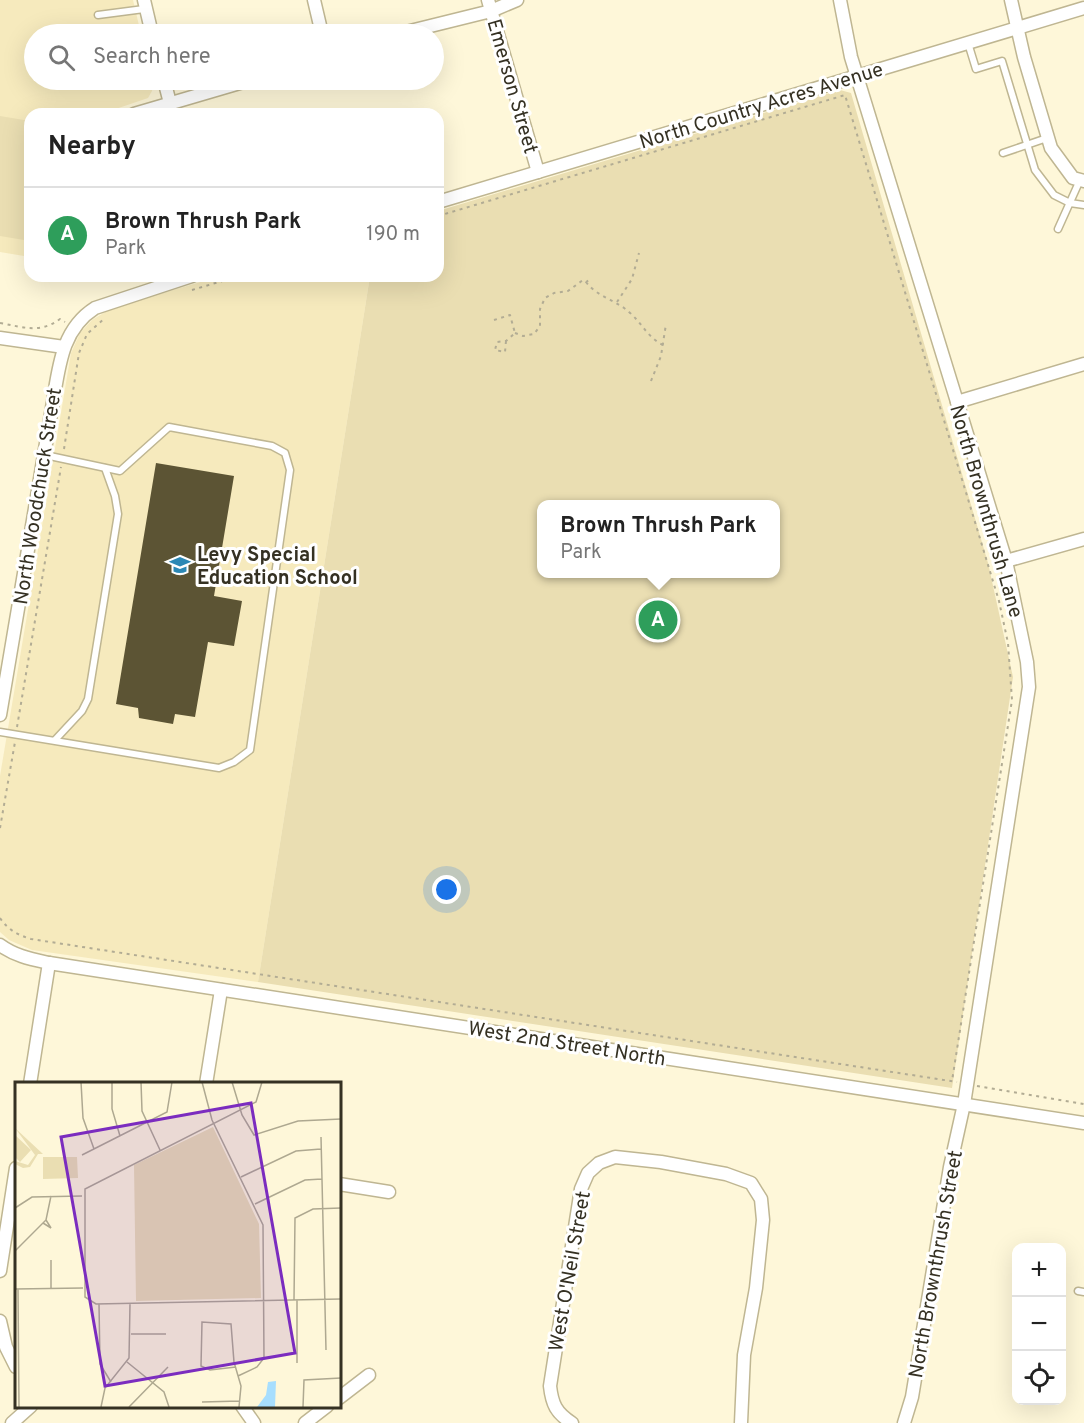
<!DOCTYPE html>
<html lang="en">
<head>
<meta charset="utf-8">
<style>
	:root { --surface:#fff; --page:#f6f6f6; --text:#222; --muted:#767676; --line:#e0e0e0; --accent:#2c88b5 }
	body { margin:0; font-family:Overpass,sans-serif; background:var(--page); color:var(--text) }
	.controls { position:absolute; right:18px; bottom:18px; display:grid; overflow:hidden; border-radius:12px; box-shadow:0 6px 24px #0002 }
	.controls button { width:54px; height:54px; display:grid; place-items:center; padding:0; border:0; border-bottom:2px solid var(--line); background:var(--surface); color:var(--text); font:30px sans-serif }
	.you { position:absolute; left:447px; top:890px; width:21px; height:21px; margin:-15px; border:4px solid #fff; border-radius:50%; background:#1a73e8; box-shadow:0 0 0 9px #1a73e833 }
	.badge { display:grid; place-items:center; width:39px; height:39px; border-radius:50%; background:var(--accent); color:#fff; font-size:20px; font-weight:700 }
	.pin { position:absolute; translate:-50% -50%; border:3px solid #fff; box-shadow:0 2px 6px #0006 }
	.popup { position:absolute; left:537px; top:500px; width:243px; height:78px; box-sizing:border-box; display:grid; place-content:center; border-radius:12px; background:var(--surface); filter:drop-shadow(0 2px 4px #0005); font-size:20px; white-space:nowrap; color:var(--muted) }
	.popup b { font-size:22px; color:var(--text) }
	.popup::after { content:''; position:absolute; left:50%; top:100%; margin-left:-12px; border:12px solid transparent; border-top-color:var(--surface) }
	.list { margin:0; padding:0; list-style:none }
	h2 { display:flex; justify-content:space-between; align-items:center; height:78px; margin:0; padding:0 24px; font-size:26px }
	h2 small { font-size:20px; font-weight:400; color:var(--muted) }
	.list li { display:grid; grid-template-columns:39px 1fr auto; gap:18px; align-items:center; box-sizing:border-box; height:96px; padding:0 24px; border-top:2px solid var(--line) }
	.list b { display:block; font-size:22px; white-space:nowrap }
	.list p { margin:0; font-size:20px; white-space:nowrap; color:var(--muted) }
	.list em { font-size:20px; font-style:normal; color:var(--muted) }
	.icon { flex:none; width:33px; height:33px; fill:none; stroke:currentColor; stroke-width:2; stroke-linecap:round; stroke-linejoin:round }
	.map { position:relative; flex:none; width:1084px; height:1423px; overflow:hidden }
	.search { position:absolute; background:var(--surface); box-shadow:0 6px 24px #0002; left:24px; top:24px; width:420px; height:66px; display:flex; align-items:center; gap:15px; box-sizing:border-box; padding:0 21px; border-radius:33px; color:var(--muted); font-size:22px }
	.panel { position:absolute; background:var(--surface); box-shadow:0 6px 24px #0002; left:24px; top:108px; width:420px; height:174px; border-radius:18px }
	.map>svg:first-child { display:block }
</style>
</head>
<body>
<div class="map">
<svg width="1084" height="1423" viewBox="0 0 1084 1423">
	<rect width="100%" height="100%" fill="#fef7d9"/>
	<!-- built -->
	<g fill="#f6eabd">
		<path d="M0,0H133L141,34H34V80H153L152,91L148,98L101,114H30V257L0,252Z"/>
		<path d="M221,276H370L258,982L32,950L9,940L0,932V776L71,353L80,333L92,320L112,308Z"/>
	</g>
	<!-- green -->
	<g fill="#eadeb2" fill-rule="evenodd">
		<path d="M840,90L851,93L988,563L1013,677L952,1088L258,982L370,276H438V211ZM541,504H775V574H541Z"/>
		<path d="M0,116L30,121V241L0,236Z"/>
	</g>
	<!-- building -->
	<path fill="#5c5434" d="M156,463L234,476L214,596L242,601L234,646L208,642L195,717L175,714L173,724L139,718L138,708L116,704Z"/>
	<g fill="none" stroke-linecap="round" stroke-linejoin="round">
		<!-- lane casing -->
		<g stroke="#bfb692" stroke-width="9">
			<g id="lane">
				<path d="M98,15L144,9"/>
				<path d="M968,43L976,69L1002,61L1035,170L1054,195L1070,203L1084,205"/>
				<path d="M1003,153L1047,138"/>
				<path d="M1058,229L1080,180"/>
				<path d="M0,732L219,768L234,762L250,750L290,470L285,453L272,446L169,427L120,471L45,455"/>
				<path d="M55,740L82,711L88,699L118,514L115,496L105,468"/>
				<path d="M1078,1291L1084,1292"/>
			</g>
		</g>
		<!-- street casing -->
		<g stroke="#bfb692" stroke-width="15">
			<g id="street">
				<path d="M144,0L152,34"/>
				<path d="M314,0L322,34"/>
				<path d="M488,0L538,172"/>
				<path d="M840,0L851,57L1006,561L1027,662L1029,687L964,1104L950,1167L912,1397L904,1423"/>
				<path d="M1011,0L1024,57L1051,148L1073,178L1084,181"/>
				<path d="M398,34L491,11L517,0"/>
				<path d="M164,80L170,103"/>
				<path d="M134,114L250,80"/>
				<path d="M438,202L1084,8"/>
				<path d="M0,338L64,347"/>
				<path d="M957,402L1084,364"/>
				<path d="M1006,561L1084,539"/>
				<path d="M0,715L53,402C59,366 62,329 95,308L192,276"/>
				<path d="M0,945C15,956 31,959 49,963L1084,1123"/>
				<path d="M30,1084L49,963"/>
				<path d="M206,1084L221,990"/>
				<path d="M339,1184L389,1192"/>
				<path d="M0,1271L16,1168"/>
				<path d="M0,1321L6,1347L16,1367"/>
				<path d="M339,1398L369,1375"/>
				<path d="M242,1406L254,1423"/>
				<path d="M12,1423L31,1406"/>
				<path d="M305,1423L327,1406"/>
				<path d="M572,1423C556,1413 552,1404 550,1386L581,1189L588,1173L599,1163L615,1157L661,1162L726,1174L751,1183L761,1199L763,1220L756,1288L744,1355L741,1423"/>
			</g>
		</g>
		<!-- path -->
		<g stroke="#b2ac94" stroke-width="2" stroke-dasharray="3 4.5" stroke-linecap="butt">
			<path d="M438,216L845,95L999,601L1008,643L1012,700L952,1081"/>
			<path d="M586,282C597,297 616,300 629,312C642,323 647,337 663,345"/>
			<path d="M192,290L239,276"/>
			<path d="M617,302L632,279L639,253"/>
			<path d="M494,320L510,315L515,333"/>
			<path d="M0,323C23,327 40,334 60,319L65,322"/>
			<path d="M515,333L523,336L534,334L540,326V309L545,298L554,293L568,291L583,280L586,282L591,279"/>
			<path d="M506,341L505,352L495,350L497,342L506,341L515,333"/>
			<path d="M651,381L661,356L666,324"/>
			<path d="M64,449L79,353L87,334L104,319"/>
			<path d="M17,727L61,467"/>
			<path d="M0,828L15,742"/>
			<path d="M0,918C8,930 18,935 31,939L957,1082"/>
			<path d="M977,1086L1084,1104"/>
		</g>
		<!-- lane -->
		<use href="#lane" stroke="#fff" stroke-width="6"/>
		<!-- street -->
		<use href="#street" stroke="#fff" stroke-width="12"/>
	</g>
	<!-- icons -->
	<defs>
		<g id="school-bare" transform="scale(1.62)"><path d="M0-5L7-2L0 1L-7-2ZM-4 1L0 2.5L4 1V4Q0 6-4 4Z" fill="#2c88b5" stroke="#fff" stroke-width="2.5" paint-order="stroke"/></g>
	</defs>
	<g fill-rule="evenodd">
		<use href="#school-bare" x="180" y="565"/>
	</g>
	<g text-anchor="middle" stroke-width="6" stroke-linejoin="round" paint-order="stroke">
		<!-- street labels -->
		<g font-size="20" fill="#353123" stroke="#fff">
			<text transform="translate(513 86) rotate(74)" y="7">Emerson Street</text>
			<text transform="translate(761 105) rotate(-17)" y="7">North Country Acres Avenue</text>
			<text transform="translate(37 496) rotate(-81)" y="7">North Woodchuck Street</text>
			<text transform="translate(987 511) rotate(74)" y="7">North Brownthrush Lane</text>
			<text transform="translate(567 1043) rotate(9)" y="7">West 2nd Street North</text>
			<text transform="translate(935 1264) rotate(-80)" y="7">North Brownthrush Street</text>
			<text transform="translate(569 1271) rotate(-80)" y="7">West O'Neil Street</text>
		</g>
		<!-- poi labels -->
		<g font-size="20" font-weight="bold" fill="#353123" stroke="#fff" text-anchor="start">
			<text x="197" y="561">Levy Special<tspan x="197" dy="23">Education School</tspan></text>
		</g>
	</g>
	<!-- overview -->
	<g transform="translate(15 1082)">
		<rect width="326" height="326" fill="#fef7d9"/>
		<path d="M198,45L244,142L246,216L121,219L119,83ZM0,46L28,72H23L15,85L8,86L0,82V79L13,83L20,73ZM0,53L16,68L5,80L0,75ZM28,75H62L63,96L28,97Z" fill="#eadeb2"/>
		<path d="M261,299L260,325H242L251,313L253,300Z" fill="#a7defe"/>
		<path fill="none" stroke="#aea890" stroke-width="1.5" d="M66,0L68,36L79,67M97,0V27L105,54M126,0L127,29L145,68M187,0L197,38L248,143L249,276L242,285L223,294M217,0L227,33L239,53L283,39L326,37M247,0L241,20L70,107V215L81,222L326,217M306,55L311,268M67,73L152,30L157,0M226,95L281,69L306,67M240,122L290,98L307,97M0,126L17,115L67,114M28,141L36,146L31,138M0,169L31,138L36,114M36,178V206M0,207L68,206M3,207L4,325M279,218L280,136L298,127L326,126M282,218V281M84,222L85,282L96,300M116,252H151M112,280L149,310L154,325M221,285L195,288L186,284L187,240L216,242L219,280L226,304L224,325M187,320L225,319M86,325L90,306L114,276L115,222M114,325L153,285M288,325L289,298L326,296"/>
		<path fill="#7b2cbf" fill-opacity="0.15" stroke="#7b2cbf" stroke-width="3" d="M236,21L280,271L90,304L46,55Z"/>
		<rect width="326" height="326" fill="none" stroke="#353123" stroke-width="3"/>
	</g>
</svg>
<div class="controls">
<button>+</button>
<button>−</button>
<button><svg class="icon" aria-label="locate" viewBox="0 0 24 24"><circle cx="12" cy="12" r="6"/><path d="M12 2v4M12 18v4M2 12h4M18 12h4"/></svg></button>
</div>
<div class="you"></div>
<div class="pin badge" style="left:658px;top:620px;background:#2e9e5b">A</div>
<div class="popup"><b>Brown Thrush Park</b>Park</div>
<div class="search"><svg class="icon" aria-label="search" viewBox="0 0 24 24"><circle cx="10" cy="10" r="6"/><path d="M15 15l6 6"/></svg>Search here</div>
<section class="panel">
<h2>Nearby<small></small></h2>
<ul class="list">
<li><span class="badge" style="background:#2e9e5b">A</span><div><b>Brown Thrush Park</b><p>Park</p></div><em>190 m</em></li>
</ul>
</section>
</div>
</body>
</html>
